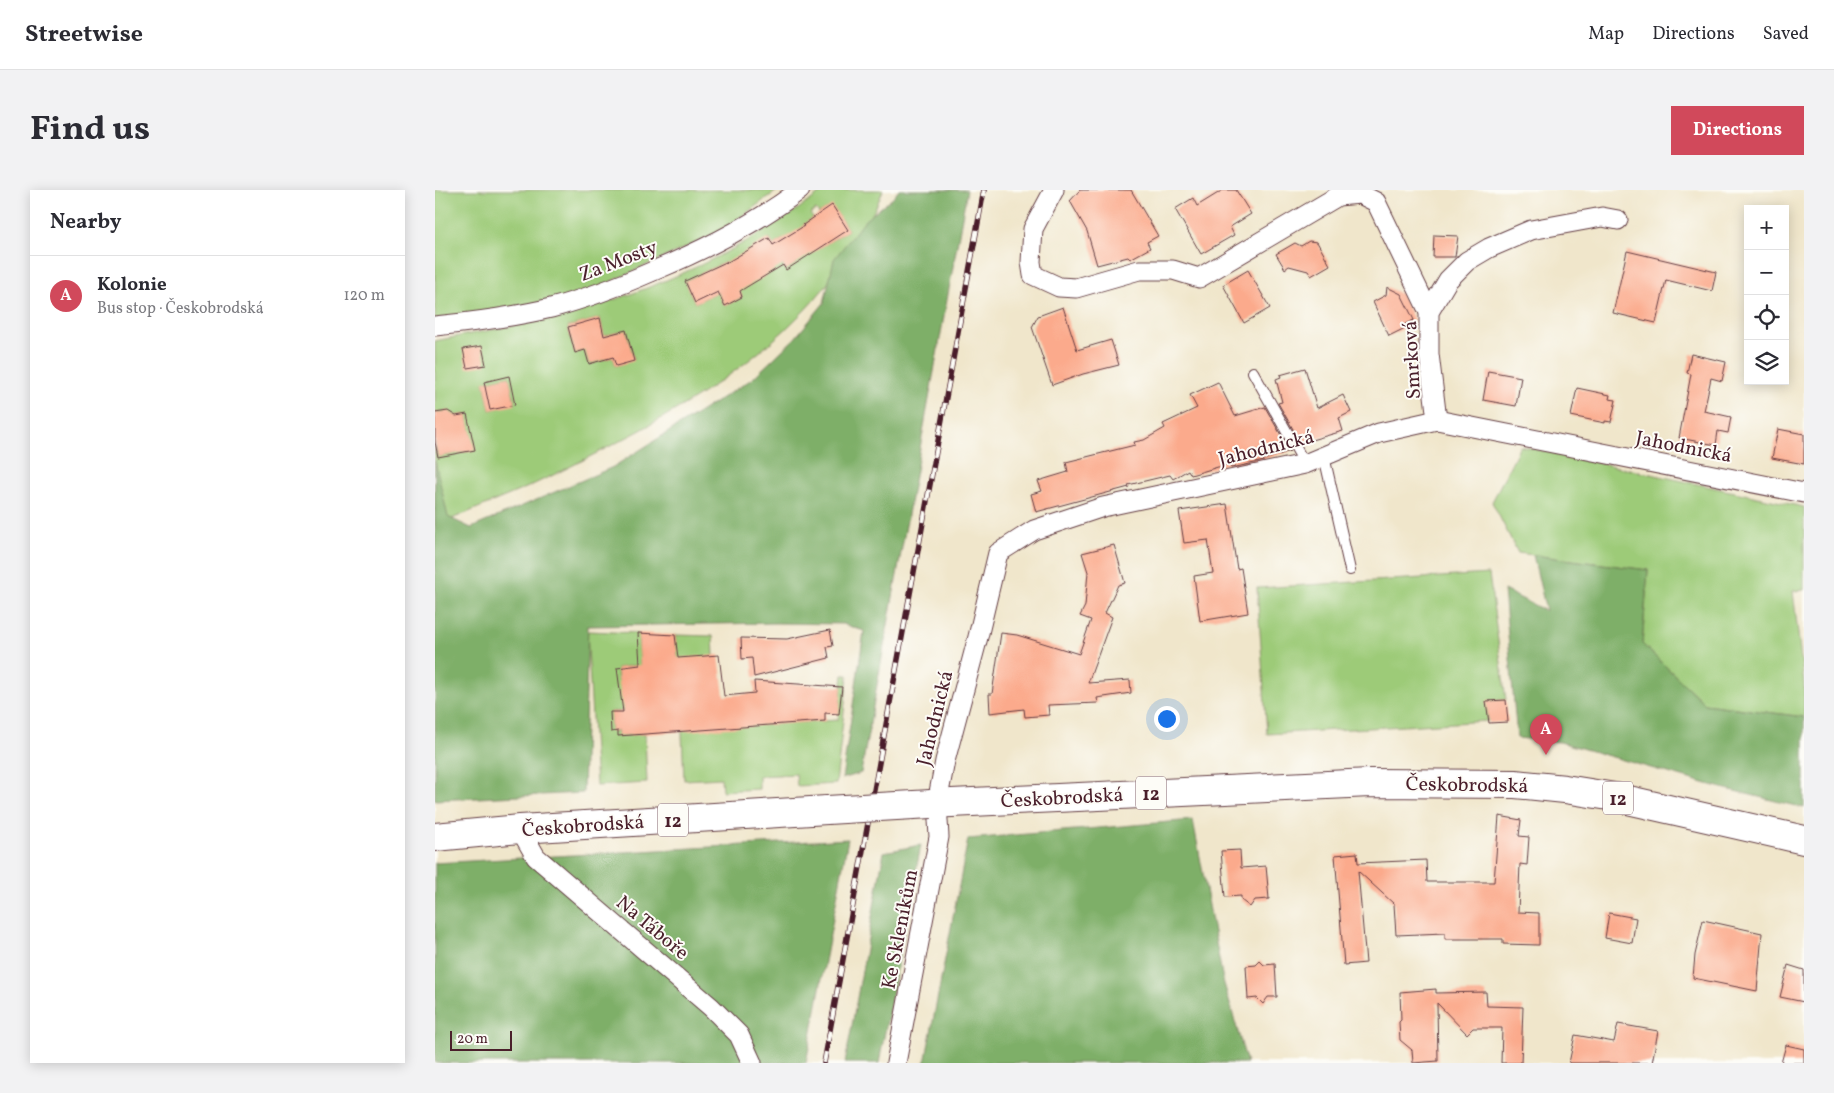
<!DOCTYPE html>
<html lang="en">
<head>
<meta charset="utf-8">
<style>
	:root { --surface:#fff; --page:#f2f2f3; --text:#2b2b33; --muted:#7c7c81; --line:#e1e1e2; --accent:#d1495b }
	body { margin:0; font-family:Vollkorn,serif; background:var(--page); color:var(--text) }
	.controls { position:absolute; right:15px; top:15px; display:grid; overflow:hidden; border-radius:0px; box-shadow:0 2px 12px #0003 }
	.controls button { width:45px; height:45px; display:grid; place-items:center; padding:0; border:0; border-bottom:1px solid var(--line); background:var(--surface); color:var(--text); font:25px sans-serif }
	.scale { position:absolute; left:15px; bottom:12px; width:62px; box-sizing:border-box; padding-left:5px; border:2px solid #4a1f2b; border-top:0; font-size:14px; line-height:18px; white-space:nowrap; color:#4a1f2b; -webkit-text-stroke:4px #fdfcf7; paint-order:stroke }
	.you { position:absolute; left:731px; top:528px; width:18px; height:18px; margin:-12px; border:4px solid #fff; border-radius:50%; background:#1a73e8; box-shadow:0 0 0 8px #1a73e833 }
	.badge { display:grid; place-items:center; width:32px; height:32px; border-radius:50%; background:var(--accent); color:#fff; font-size:16px; font-weight:700 }
	.pin { position:absolute; translate:-50% -41px; filter:drop-shadow(0 1px 2px #0008) }
	.pin::after { content:''; position:absolute; top:26px; width:18px; height:15px; background:inherit; clip-path:polygon(0 0,100% 0,50% 100%) }
	.list { margin:0; padding:0; list-style:none }
	h2 { display:flex; justify-content:space-between; align-items:center; height:65px; margin:0; padding:0 20px; font-size:21px }
	h2 small { font-size:16px; font-weight:400; color:var(--muted) }
	.list li { display:grid; grid-template-columns:32px 1fr auto; gap:15px; align-items:center; box-sizing:border-box; height:80px; padding:0 20px; border-top:1px solid var(--line) }
	.list b { display:block; font-size:19px; white-space:nowrap }
	.list p { margin:0; font-size:16px; white-space:nowrap; color:var(--muted) }
	.list em { font-size:16px; font-style:normal; color:var(--muted) }
	.icon { flex:none; width:28px; height:28px; fill:none; stroke:currentColor; stroke-width:2; stroke-linecap:round; stroke-linejoin:round }
	.map { position:relative; flex:none; width:1369px; height:873px; overflow:hidden; border-radius:0px }
	header { display:flex; align-items:center; gap:30px; box-sizing:border-box; height:70px; padding:0 25px; background:var(--surface); border-bottom:1px solid var(--line) }
	header strong { font-size:24px }
	nav { display:flex; gap:28px; margin-inline-start:auto; font-size:18px }
	.intro { display:flex; align-items:center; justify-content:space-between; box-sizing:border-box; height:120px; padding:0 30px }
	h1 { margin:0; font-size:35px }
	.button { padding:12px 22px; border-radius:0px; background:var(--accent); color:#fff; font-size:18px; font-weight:700 }
	main { display:flex; gap:30px; padding:0 30px }
	aside { flex:1; background:var(--surface); border-radius:0px; box-shadow:0 2px 12px #0003 }
	.map>svg:first-child { display:block }
</style>
</head>
<body>
<header>
<strong>Streetwise</strong>
<nav><a>Map</a><a>Directions</a><a>Saved</a></nav>
</header>
<div class="intro"><h1>Find us</h1><a class="button">Directions</a></div>
<main>
<aside>
<h2>Nearby<small></small></h2>
<ul class="list">
<li><span class="badge">A</span><div><b>Kolonie</b><p>Bus stop · Českobrodská</p></div><em>120 m</em></li>
</ul>
</aside>
<div class="map">
<svg width="1369" height="873" viewBox="0 0 1369 873">
	<rect width="100%" height="100%" fill="#fdfcf7"/>
	<filter id="ink" filterUnits="userSpaceOnUse"><feTurbulence type="fractalNoise" baseFrequency=".02" numOctaves="2"/><feDisplacementMap in="SourceGraphic" scale="10" xChannelSelector="R" yChannelSelector="G"/><feConvolveMatrix kernelMatrix="1 2 1 2 8 2 1 2 1" color-interpolation-filters="sRGB"/></filter>
	<filter id="wash" filterUnits="userSpaceOnUse"><feTurbulence type="fractalNoise" baseFrequency=".0096" numOctaves="4" result="noise"/><feDisplacementMap in="SourceGraphic" scale="20" xChannelSelector="R" yChannelSelector="G"/><feGaussianBlur stdDeviation="1.12" result="paint"/><feColorMatrix in="noise" values="0 0 0 0 0 0 0 0 0 0 0 0 0 0 0 0 0 1.4 0 .05"/><feComposite in="paint" operator="in"/></filter>
	<g filter="url(#wash)">
		<rect width="100%" height="100%" fill="#f0e6cb"/>
		<!-- green -->
		<g fill="#9dcb78" stroke="#747552" fill-rule="evenodd">
			<path d="M0,0H343L285,42L155,101L97,117L0,129Z"/>
			<path d="M389,0H448C441,19 431,37 420,54C370,138 290,193 206,240C168,260 130,280 91,298C61,311 30,323 0,336V252L3,267L39,260L32,224L21,226L12,221L0,223V151C43,142 87,135 130,124C219,102 317,56 389,0ZM397,16L413,40L383,59L368,35L378,28L375,24L381,20L384,24ZM334,48L338,55L348,49L362,73L351,80L347,75ZM291,72L307,107L290,116L283,102L260,113L250,91ZM165,128L169,146L191,140L199,170L181,176L178,167L154,174L150,160L140,163L133,137ZM74,186L80,214L55,220L49,192Z"/>
			<path d="M1085,256L1369,317V400L1358,401L1369,494V527L1270,514L1207,454L1213,380L1083,363L1057,312Z"/>
			<path d="M1054,384L1071,510L1052,511L1053,531L832,544L822,398Z"/>
			<path d="M152,441L203,443L206,486L203,487L201,475L182,478L183,490L187,489L188,521L175,522L176,542L183,541V546L210,544L212,593L161,596Z"/>
			<path d="M240,445L278,446L281,505L311,536L403,530L408,485H413L401,594L362,596L361,584L324,586V599L287,601L286,588L249,590L244,476Z"/>
		</g>
		<!-- forest -->
		<g fill="#7eaf68" stroke="#64674a">
			<path d="M464,0H532L426,583L407,589L429,441L408,434L342,433L153,436L148,603L0,610V271L13,327L36,338L178,277L317,189L360,148L389,113L399,69L430,30L458,8Z"/>
			<path d="M1098,365L1213,380L1207,454L1270,514L1369,527V618L1279,596L1125,552L1082,548L1069,400L1111,421Z"/>
			<path d="M758,630L788,790L812,873H490L533,649Z"/>
			<path d="M413,649L371,873H0V673Z"/>
			<path d="M486,655L444,873H410L449,662Z"/>
		</g>
		<g id="blocks">
			<!-- building -->
			<g fill="#fbaa8c">
				<path d="M645,0H696L723,46L712,52L715,58L695,69L693,67L662,75L652,41L635,11Z"/>
				<path d="M788,0H801L816,24L795,37L799,45L766,64L740,19L758,8L762,16Z"/>
				<path d="M397,15L413,40L351,80L348,75L305,101L307,107L290,116L283,102L260,113L250,91L291,72V73L334,48L338,55L369,36L368,35Z"/>
				<path d="M999,45L1023,46L1020,67H998Z"/>
				<path d="M874,51L882,52L895,75L876,86L873,81L854,76L850,79L841,64L860,53L866,56Z"/>
				<path d="M1192,61L1281,82L1277,101L1231,90L1221,133L1178,123Z"/>
				<path d="M813,80L835,118L809,133L788,95Z"/>
				<path d="M952,97L966,104L979,130L970,134L972,137L954,146L938,112L951,105Z"/>
				<path d="M628,117L642,160L676,150L684,175L648,184L617,195L597,137L603,126Z"/>
				<path d="M165,128L169,146L191,140L199,171L181,176L178,167L154,174L150,160L140,163L133,137Z"/>
				<path d="M47,156L51,175L32,178L28,159Z"/>
				<path d="M1256,164L1291,172L1287,191L1276,188L1269,221L1296,227L1293,243L1283,241L1281,255L1244,248L1256,184L1252,183Z"/>
				<path d="M870,178L882,218L908,205L916,222L904,228L908,241L866,253L843,213L847,212L841,189L846,187L845,185Z"/>
				<path d="M1053,181L1086,187L1081,216L1048,210Z"/>
				<path d="M74,186L80,215L55,220L49,192Z"/>
				<path d="M783,192L800,226L830,217L855,261L828,270L829,271L796,278L793,274L756,285L753,280L738,289L735,285L693,295L694,297L601,322L596,304L607,301L603,291L633,282L631,272L700,255L699,252L709,250L730,238L728,234L762,218L755,205Z"/>
				<path d="M1142,198L1175,205L1174,209L1181,210L1176,232L1170,231V233L1136,226Z"/>
				<path d="M13,221L21,226L32,224L40,260L3,267L0,252V223Z"/>
				<path d="M1343,239L1369,244V274L1337,268Z"/>
				<path d="M792,314L802,379L806,378L813,423L765,431L759,386L778,383L773,350L749,353L744,321Z"/>
				<path d="M679,355L690,393L683,395L670,423L677,427L653,493L695,490L696,503L662,508L663,513L613,515L614,525L590,527L589,519L555,523L554,504H557L566,443L582,445L644,464L656,430L645,426L650,416L653,382L647,363Z"/>
				<path d="M395,440L398,456L392,457L394,468L319,487L317,468L307,469L306,448L352,449Z"/>
				<path d="M203,443L240,445L243,468L284,465L289,506L320,503L319,491L407,497L404,524L390,523V531L183,546V541L176,542L175,522H188L182,478L205,475Z"/>
				<path d="M1071,510L1073,532L1054,533L1051,511Z"/>
				<path d="M1064,626L1086,630L1084,646L1094,647L1092,675L1085,674L1083,722L1104,723V755L1068,754V749H1010V743L961,745L959,714L923,681L931,773L909,775L900,665L922,663L923,673L991,670L992,692H1059Z"/>
				<path d="M805,660L806,678L831,676L834,709L820,710L815,717L806,710V706L790,707L786,661Z"/>
				<path d="M1174,723L1201,728L1197,753L1170,748Z"/>
				<path d="M1268,730L1327,743L1322,801L1258,788L1260,765Z"/>
				<path d="M825,771L829,775L840,774L842,807H833L828,814L822,808L813,809L811,776L821,775Z"/>
				<path d="M1353,775L1369,780V812L1345,807Z"/>
				<path d="M1001,799V803L1051,802L1052,816L1088,817L1086,873H1066L1067,838H1038L1032,844L1002,813L1003,871L978,873L977,860L965,850L964,832L966,830L965,802Z"/>
				<path d="M1183,834L1223,841L1217,873H1134L1140,845L1179,852Z"/>
				<path d="M1351,855L1369,859V873H1346Z"/>
			</g>
		</g>
	</g>
	<g filter="url(#ink)">
		<use href="#blocks" fill-opacity="0" stroke="#633d43" stroke-width="1"/>
		<g fill="none" stroke-linecap="round" stroke-linejoin="round">
			<!-- lane casing -->
			<g stroke="#633d43" stroke-width="12">
				<g id="lane">
					<path d="M818,182L870,274"/>
					<path d="M889,266L915,380"/>
				</g>
			</g>
			<!-- street casing -->
			<g stroke="#633d43" stroke-width="21">
				<g id="street">
					<path d="M619,0L598,39L596,72L598,85L624,97L641,98L704,80H738L764,88L903,6L925,4L941,12L994,122"/>
					<path d="M0,136C39,132 78,127 116,118C150,109 184,96 216,82C269,60 319,35 365,0"/>
					<path d="M1002,230L994,164V122L1013,90L1032,71L1054,58L1096,40L1167,27L1183,30"/>
					<path d="M85,639L101,667L276,817L304,845L317,873"/>
					<path d="M461,873L504,647L502,613L510,571L543,447L563,363L599,340L668,317L870,274L944,243L1002,230L1369,303"/>
				</g>
			</g>
			<!-- primary casing -->
			<g stroke="#633d43" stroke-width="30">
				<g id="primary">
					<path d="M496,614L935,593L1080,594L1130,599L1180,607L1369,650"/>
					<path d="M0,647L85,639L392,620"/>
				</g>
			</g>
			<!-- lane -->
			<use href="#lane" stroke="#fff" stroke-width="10"/>
			<!-- street -->
			<use href="#street" stroke="#fff" stroke-width="19"/>
			<!-- primary -->
			<use href="#primary" stroke="#fff" stroke-width="28"/>
			<!-- rail casing -->
			<g stroke="#4a1f2b" stroke-width="5.5">
				<path id="rail" d="M389,873L549,0"/>
			</g>
			<!-- rail -->
			<use href="#rail" stroke="#fdfcf7" stroke-width="4" stroke-dasharray="11" stroke-linecap="butt"/>
			<!-- primary-bridge casing -->
			<g stroke="#633d43" stroke-width="30" stroke-linecap="butt">
				<path id="primary-bridge" d="M392,620L496,614"/>
			</g>
			<!-- primary-bridge -->
			<use href="#primary-bridge" stroke="#fff" stroke-width="28"/>
		</g>
	</g>
	<g text-anchor="middle" stroke-width="4" stroke-linejoin="round" paint-order="stroke">
		<!-- shield labels -->
		<g fill="#fdfcf7" stroke="#806168" stroke-width="1">
			<rect x="701" y="586.5" width="30" height="33" rx="4"/>
			<rect x="1168" y="591.5" width="30" height="33" rx="4"/>
			<rect x="223" y="613.5" width="30" height="33" rx="4"/>
		</g>
		<g font-size="19" font-weight="bold" fill="#4a1f2b">
			<text x="716" y="610">12</text>
			<text x="1183" y="615">12</text>
			<text x="238" y="637">12</text>
		</g>
		<!-- street labels -->
		<g font-size="20" fill="#4a1f2b" stroke="#fdfcf7">
			<text transform="translate(183 70) rotate(-21)" y="7">Za Mosty</text>
			<text transform="translate(976 170) rotate(-93)" y="7">Smrková</text>
			<text transform="translate(1249 256) rotate(11)" y="7">Jahodnická</text>
			<text transform="translate(831 257) rotate(-14)" y="7">Jahodnická</text>
			<text transform="translate(499 528) rotate(-76)" y="7">Jahodnická</text>
			<text transform="translate(1032 594) rotate(1)" y="7">Českobrodská</text>
			<text transform="translate(627 607) rotate(-3)" y="7">Českobrodská</text>
			<text transform="translate(148 635) rotate(-4)" y="7">Českobrodská</text>
			<text transform="translate(218 737) rotate(40)" y="7">Na Táboře</text>
			<text transform="translate(464 739) rotate(-79)" y="7">Ke Skleníkům</text>
		</g>
	</g>
</svg>
<div class="controls">
<button>+</button>
<button>−</button>
<button><svg class="icon" aria-label="locate" viewBox="0 0 24 24"><circle cx="12" cy="12" r="6"/><path d="M12 2v4M12 18v4M2 12h4M18 12h4"/></svg></button>
<button><svg class="icon" aria-label="layers" viewBox="0 0 24 24"><path d="M12 4l9 5-9 5-9-5zM3 14l9 5 9-5"/></svg></button>
</div>
<div class="scale">20 m</div>
<div class="you"></div>
<div class="pin badge" style="left:1111px;top:565px">A</div>
</div>
</main>
</body>
</html>
